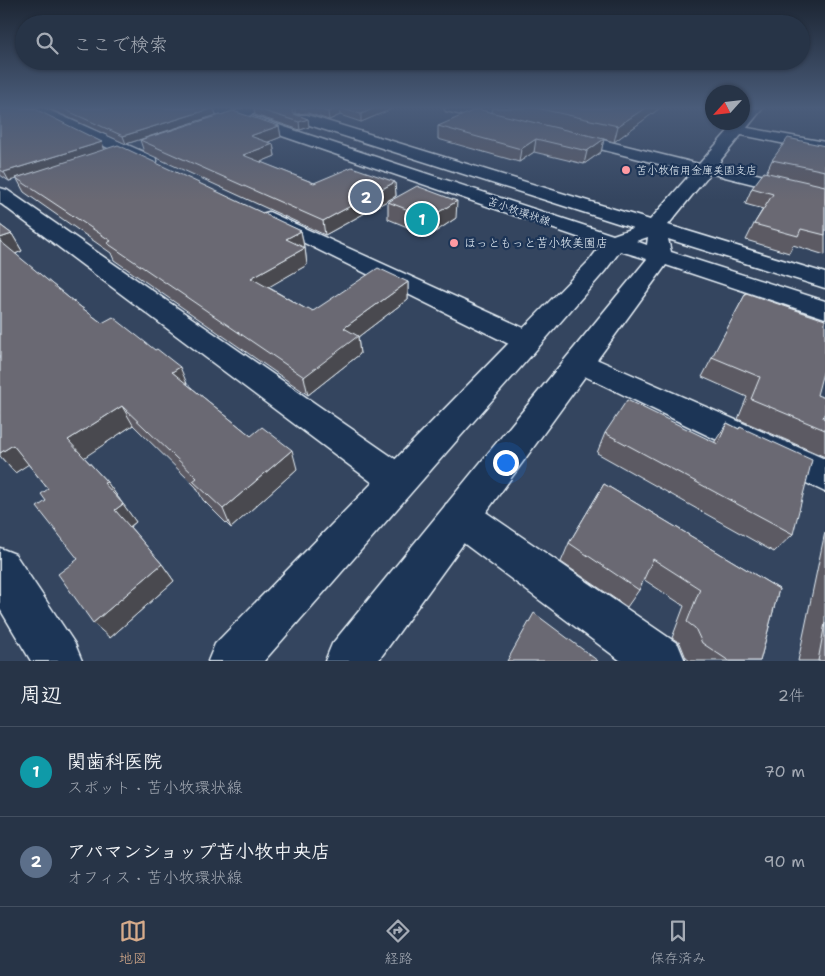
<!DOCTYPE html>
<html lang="ja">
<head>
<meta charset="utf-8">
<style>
	:root { --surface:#273447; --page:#2f3c4e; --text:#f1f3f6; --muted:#a4aab4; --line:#434f60; --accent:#d6ab8b }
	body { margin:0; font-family:"Shantell Sans","Klee One",sans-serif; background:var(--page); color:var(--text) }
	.compass { position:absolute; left:705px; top:85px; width:45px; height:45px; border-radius:50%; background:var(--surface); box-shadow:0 1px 4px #0004; rotate:243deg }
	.you { position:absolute; left:505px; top:462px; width:18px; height:18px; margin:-12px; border:4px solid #fff; border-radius:50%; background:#1a73e8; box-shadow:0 0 0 8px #1a73e833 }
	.badge { display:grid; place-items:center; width:32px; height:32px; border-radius:50%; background:var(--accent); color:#fff; font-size:16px; font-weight:700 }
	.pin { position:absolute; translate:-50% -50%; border:2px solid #fff; box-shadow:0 1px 5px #0006 }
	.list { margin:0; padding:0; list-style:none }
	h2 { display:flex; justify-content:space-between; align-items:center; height:65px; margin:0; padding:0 20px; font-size:21px }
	h2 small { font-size:16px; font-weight:400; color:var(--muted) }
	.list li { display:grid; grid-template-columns:32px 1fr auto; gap:15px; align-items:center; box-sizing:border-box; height:90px; padding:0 20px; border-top:1px solid var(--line) }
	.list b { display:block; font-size:19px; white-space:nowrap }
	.list p { margin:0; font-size:16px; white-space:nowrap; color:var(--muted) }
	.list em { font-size:16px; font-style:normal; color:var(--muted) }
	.icon { flex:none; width:28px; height:28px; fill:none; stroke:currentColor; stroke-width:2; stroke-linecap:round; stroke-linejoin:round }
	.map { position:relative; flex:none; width:825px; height:661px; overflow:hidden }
	.search { position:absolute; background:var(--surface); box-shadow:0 1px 4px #0004; left:15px; right:15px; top:15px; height:55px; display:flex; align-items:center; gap:12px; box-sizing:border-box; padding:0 18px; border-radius:28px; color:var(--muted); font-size:19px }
	.sheet { height:245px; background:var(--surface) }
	nav { display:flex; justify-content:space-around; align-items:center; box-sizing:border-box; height:70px; border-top:1px solid var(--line); background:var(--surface); font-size:14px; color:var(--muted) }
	nav a { display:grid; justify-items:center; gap:2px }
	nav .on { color:var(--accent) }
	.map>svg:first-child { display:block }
</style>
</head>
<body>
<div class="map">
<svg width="825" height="661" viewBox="0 0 825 661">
	<rect width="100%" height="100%" fill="#34455f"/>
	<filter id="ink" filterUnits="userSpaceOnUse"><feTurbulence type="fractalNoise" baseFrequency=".02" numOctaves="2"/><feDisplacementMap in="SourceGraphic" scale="10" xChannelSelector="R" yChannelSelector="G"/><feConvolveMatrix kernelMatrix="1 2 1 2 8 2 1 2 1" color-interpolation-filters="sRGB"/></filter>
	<g filter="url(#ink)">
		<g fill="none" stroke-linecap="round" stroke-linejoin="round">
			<!-- street casing -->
			<g stroke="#e8f1f8" stroke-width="3">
				<g id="street">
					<path d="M26,108H44L155,157L157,161L155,165H143Z"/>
					<path d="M244,108H264L262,111L212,127H202L200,124L202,121Z"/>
					<path d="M444,108H467L510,118L512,121L505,125L446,111Z"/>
					<path d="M737,126L825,142V152L732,133L730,130L732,127Z"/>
					<path d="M566,131L699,164L705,162L825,190V202L709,173L702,175L561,139L558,136L561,133Z"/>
					<path d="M0,188L7,190L411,470L416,481L411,492L398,497L385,492L0,203Z"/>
					<path d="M269,212L537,334L541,341L537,348L527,350L517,348L262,222L259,218L262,214Z"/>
					<path d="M580,352L825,459V492L570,369L565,362L570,355Z"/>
					<path d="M460,499L474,504L678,644L685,661H621L446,530L440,517L446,504Z"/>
					<path d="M0,548L15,554L75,644L82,661H31L0,609Z"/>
				</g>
			</g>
			<!-- secondary casing -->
			<g stroke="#e8f1f8" stroke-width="3">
				<path id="secondary" d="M207,108H227L613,235L633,228L297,121L295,118L297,115H307L650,220L736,122H742V115L749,108H763L668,225L825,273V288L668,239L671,252L825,301V318L666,265L378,661H325L332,644L647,259L620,251L605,271L264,661H208L215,644L589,261L601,245L209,111ZM648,237L647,245L636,241Z"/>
			</g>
			<!-- street -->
			<use href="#street" fill="#1d3557" fill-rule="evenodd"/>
			<!-- secondary -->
			<use href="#secondary" fill="#1d3557" fill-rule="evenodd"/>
		</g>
		<!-- wall -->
		<g fill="#5b5a63" stroke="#e8f1f8">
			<path d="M0,108L105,150L301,231L304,247H303L305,248L307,265L268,287L306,309L313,311L408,282V299L358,337L360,354L308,395L114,260L111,253L24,192L17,179L9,181L0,175Z"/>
			<path d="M48,108H214L216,115L126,144Z"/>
			<path d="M254,108H394L361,122L340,115L329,120L308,113L295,114L308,119L309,127L300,130L255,115Z"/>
			<path d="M493,108H660L614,142L604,139L601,152L584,164L534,152L519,162L438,139V126L492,112Z"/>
			<path d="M279,126L281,137L268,142L273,144L275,156L260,162L314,183L395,182L396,196L325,235L144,152L140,140Z"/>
			<path d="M825,146V255L793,245L789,253L746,240L754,224L763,209L745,204L752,188L766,173L772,160Z"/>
			<path d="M388,202L456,218L429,236L388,219Z"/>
			<path d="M0,225L12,234L22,251L15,254L69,298L102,323L188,385L251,436L297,469L231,528L203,500L196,487L133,425L84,457L107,482L136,522L130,527L162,564L174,581L110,638L78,559L46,501L48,489L28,464L15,473L0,456Z"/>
			<path d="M746,293L817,395L823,418L825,419V457L738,419L747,397L702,377Z"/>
			<path d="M727,423L739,429L740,427L793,534L774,552L597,453L605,433L714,443Z"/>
			<path d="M604,484L779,589L760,661H690L686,658L680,643L672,638L684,606L643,579L639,590L627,607L561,562L569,543Z"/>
			<path d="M825,532V661H798Z"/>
		</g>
		<!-- shaded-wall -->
		<g fill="#4a4a50" stroke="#e8f1f8">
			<path d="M214,108L216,115L126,144L123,136Z"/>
			<path d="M294,108H295V114L293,119L292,111Z"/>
			<path d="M339,108L340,115L329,120L328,112Z"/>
			<path d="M375,108H394L361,122V114Z"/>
			<path d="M645,108H660L614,142L618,126Z"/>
			<path d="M308,119L309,127L300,130L299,122Z"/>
			<path d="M279,126L281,137L253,148L250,136Z"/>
			<path d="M536,139L534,152L519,162L521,149Z"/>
			<path d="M604,139L601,152L584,164L587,151Z"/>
			<path d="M102,142L105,151L16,178L17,179L9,181L4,172Z"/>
			<path d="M273,144L275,156L246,168L243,155Z"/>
			<path d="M395,182L396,196L325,235L323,221Z"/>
			<path d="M457,201L456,218L429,236V218Z"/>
			<path d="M301,231L304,247L289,255L286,239Z"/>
			<path d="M12,234L22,251L8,257L0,244V238Z"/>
			<path d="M305,248L307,265L255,295L251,278Z"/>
			<path d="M408,282V299L358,337L360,354L308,395L304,377L344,328Z"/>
			<path d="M180,367L188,386L172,372Z"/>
			<path d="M122,406L133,425L82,459L68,440Z"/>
			<path d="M13,445L29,464L15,473L0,456V453Z"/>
			<path d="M292,450L297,469L231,528L223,509Z"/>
			<path d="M107,482L120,500L118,502L104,483Z"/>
			<path d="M123,504L136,522L128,528L115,510Z"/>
			<path d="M162,564L174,581L110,638L93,623Z"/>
		</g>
		<!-- building -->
		<g fill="#6a6973" stroke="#e8f1f8">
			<path d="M0,108H33L102,142L4,172L0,170Z"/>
			<path d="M61,108H213L123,136Z"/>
			<path d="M254,108H294L292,111L294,114L308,119L299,122Z"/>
			<path d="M314,108H375L361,114L339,108L328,112Z"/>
			<path d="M536,108H645L618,126Z"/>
			<path d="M477,109L604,139L587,151L536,139L521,149L438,126Z"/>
			<path d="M233,111L279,126L250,136L273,144L243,155L314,183L352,167L395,182L323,221L140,140Z"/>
			<path d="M788,138L825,146V171L772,160Z"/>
			<path d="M118,145L301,231L286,239L305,248L251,278L306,309L308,308L313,311L378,268L408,282L344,328L358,336L304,377L107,243L111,241L16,178Z"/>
			<path d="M764,172L825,186V235L801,229L798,236L754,224L773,194L752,188Z"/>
			<path d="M417,186L457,201L429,218L388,202Z"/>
			<path d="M0,225L12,234L0,238Z"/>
			<path d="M0,241L69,298L102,323L113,317L155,350L157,349L180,367L172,372L251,436L262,427L292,450L223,509L193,481L197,478L122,406L68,440L107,482L104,483L123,504L115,510L162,564L93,623L58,574L78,559L37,507L46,501L41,494L48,489L13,445L0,453Z"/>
			<path d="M746,293L825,320V365L817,395L825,398V412L823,418L825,419V430L751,399L760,377L712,357Z"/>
			<path d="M627,400L718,444L727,423L739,429L740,427L812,460L793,534L605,433Z"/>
			<path d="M604,484L779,589L760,661H729L702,643L695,628L687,622L700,589L653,559L639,590L569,543Z"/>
			<path d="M534,613L598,661H507Z"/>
			<path d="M825,623V661H818Z"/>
		</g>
	</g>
	<!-- sky -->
	<linearGradient id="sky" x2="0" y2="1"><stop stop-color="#1d2634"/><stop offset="0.54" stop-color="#4a5c7a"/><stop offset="1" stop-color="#4a5c7a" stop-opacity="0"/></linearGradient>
	<rect width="825" height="200" fill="url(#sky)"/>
	<!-- markers -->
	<g fill="#ff9aa2" stroke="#1d3557" stroke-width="2">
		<circle cx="626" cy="170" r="5"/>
		<circle cx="454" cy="243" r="5"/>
	</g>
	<g text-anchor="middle" stroke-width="4.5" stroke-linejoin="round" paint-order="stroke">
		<!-- far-poi labels -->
		<g font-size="11" fill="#e8f1f8" stroke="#1d3557" text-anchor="start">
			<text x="636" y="174">苫小牧信用金庫美園支店</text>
		</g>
		<!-- far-street labels -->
		<g font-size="11" fill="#e8f1f8" stroke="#1d3557">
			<text transform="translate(519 211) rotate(19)" y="4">苫小牧環状線</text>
		</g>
		<!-- poi labels -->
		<g font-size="12" fill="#e8f1f8" stroke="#1d3557" text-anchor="start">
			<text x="464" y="247">ほっともっと苫小牧美園店</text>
		</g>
	</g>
</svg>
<svg class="compass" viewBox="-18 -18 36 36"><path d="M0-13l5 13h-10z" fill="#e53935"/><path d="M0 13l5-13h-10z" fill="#a4aab4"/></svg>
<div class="you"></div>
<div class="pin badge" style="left:422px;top:219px;background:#0f9aa8">1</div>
<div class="pin badge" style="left:366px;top:197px;background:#5c6f8a">2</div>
<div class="search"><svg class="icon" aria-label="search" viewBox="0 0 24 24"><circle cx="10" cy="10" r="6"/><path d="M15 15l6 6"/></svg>ここで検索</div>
</div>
<section class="sheet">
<h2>周辺<small>2件</small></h2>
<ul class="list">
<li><span class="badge" style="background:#0f9aa8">1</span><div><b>関歯科医院</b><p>スポット · 苫小牧環状線</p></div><em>70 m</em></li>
<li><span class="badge" style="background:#5c6f8a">2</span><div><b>アパマンショップ苫小牧中央店</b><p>オフィス · 苫小牧環状線</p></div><em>90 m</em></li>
</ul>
</section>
<nav>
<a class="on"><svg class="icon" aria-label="map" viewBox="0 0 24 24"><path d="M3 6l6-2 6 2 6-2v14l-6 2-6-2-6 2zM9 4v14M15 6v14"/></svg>地図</a>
<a><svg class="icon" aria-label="directions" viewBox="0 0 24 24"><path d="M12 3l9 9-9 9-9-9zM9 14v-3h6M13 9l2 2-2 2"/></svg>経路</a>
<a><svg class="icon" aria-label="saved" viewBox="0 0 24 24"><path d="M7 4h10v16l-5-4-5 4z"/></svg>保存済み</a>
</nav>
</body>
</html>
